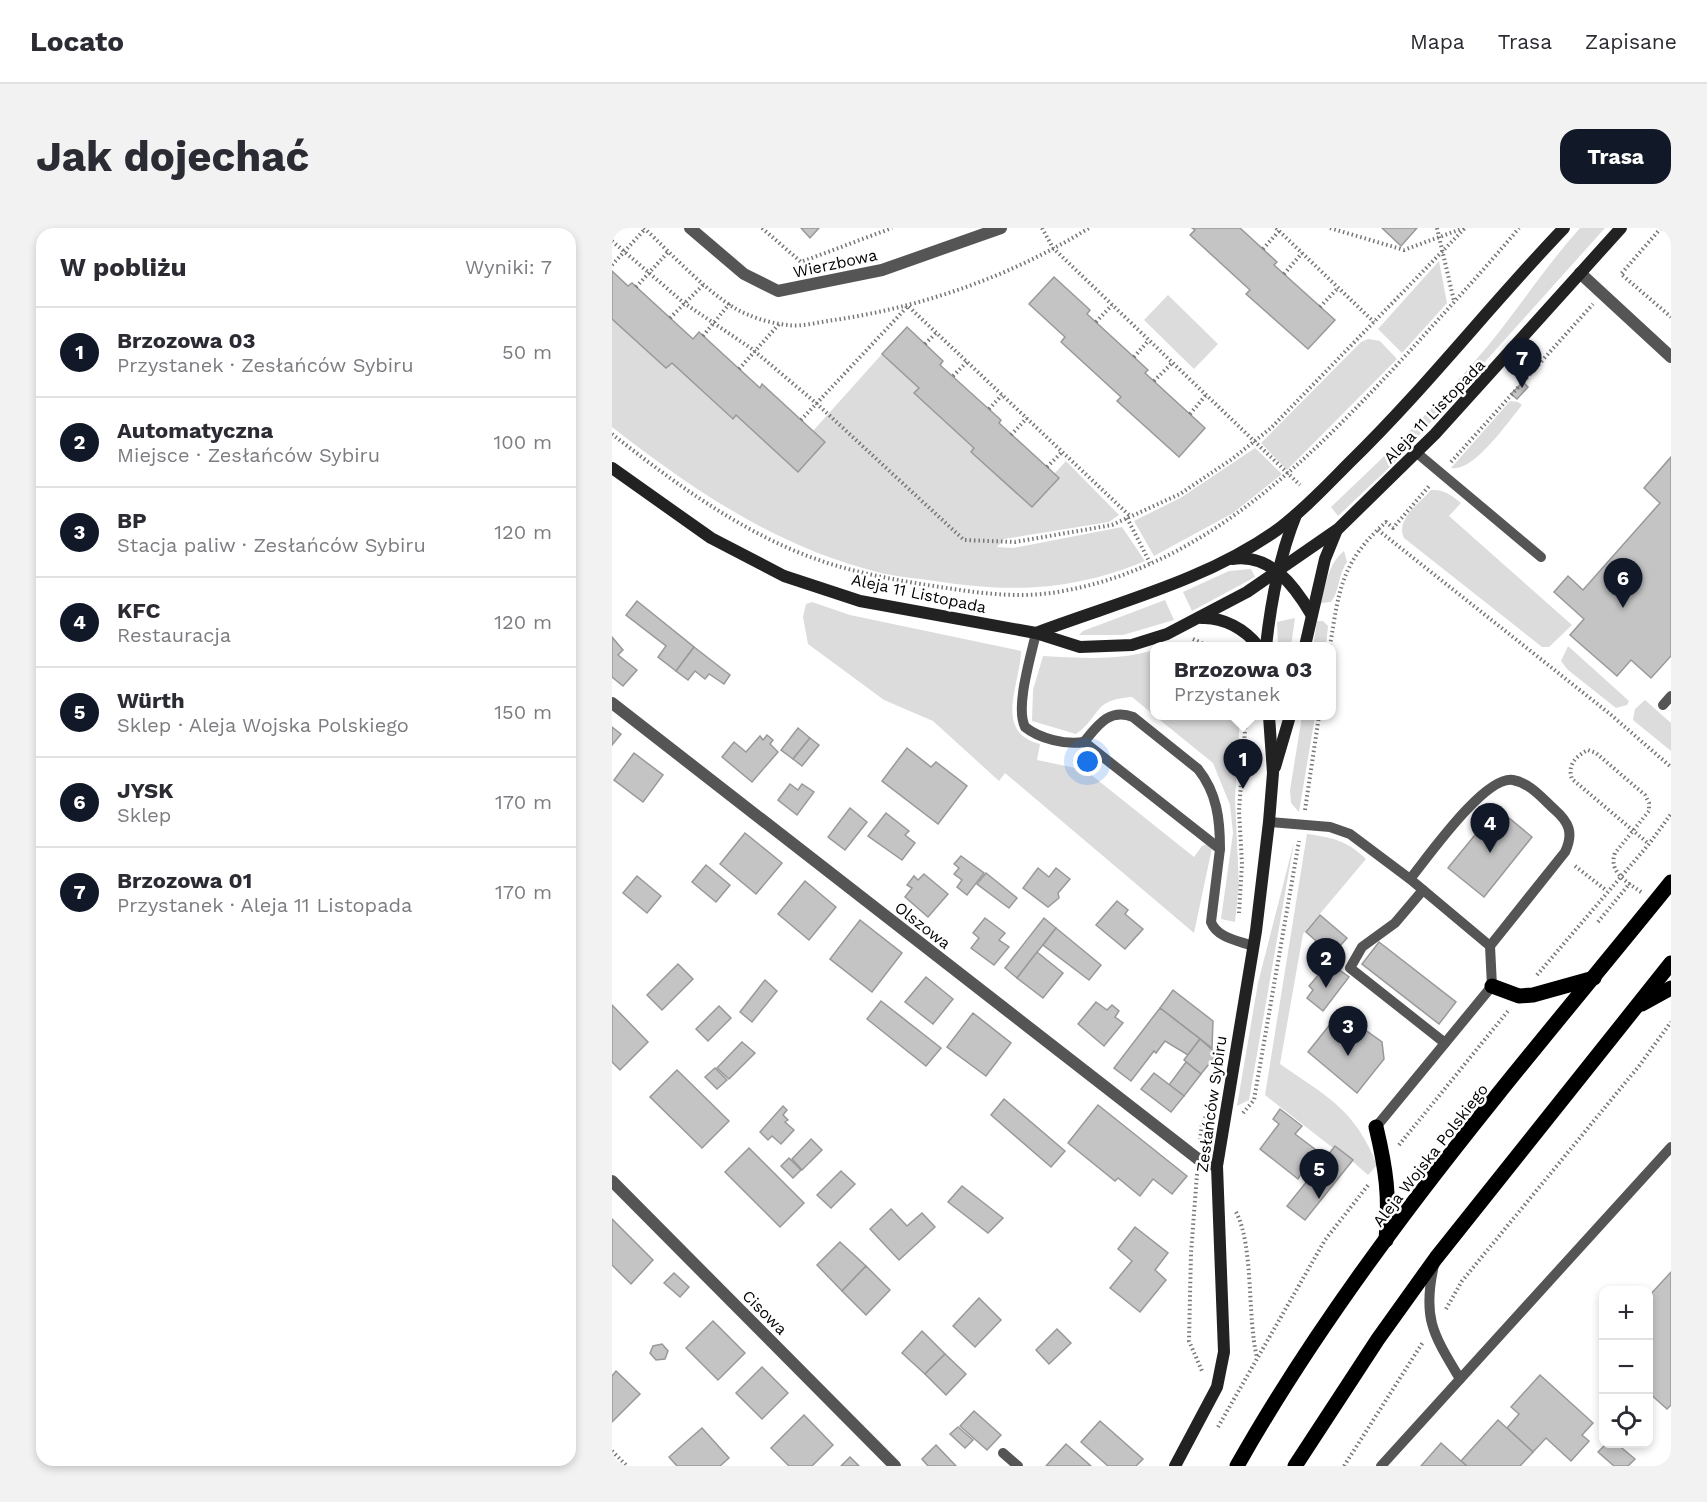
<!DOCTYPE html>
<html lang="pl">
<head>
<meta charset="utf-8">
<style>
	:root { --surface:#fff; --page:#f2f2f3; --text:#2b2b33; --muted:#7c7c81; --line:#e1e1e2; --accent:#111827 }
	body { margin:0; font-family:"Work Sans",sans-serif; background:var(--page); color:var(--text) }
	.controls { position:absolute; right:18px; bottom:18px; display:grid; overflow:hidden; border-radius:12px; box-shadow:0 3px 9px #0003 }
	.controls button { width:54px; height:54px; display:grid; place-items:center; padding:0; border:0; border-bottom:2px solid var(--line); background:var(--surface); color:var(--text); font:30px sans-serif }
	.you { position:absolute; left:476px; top:534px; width:21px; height:21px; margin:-15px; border:4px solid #fff; border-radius:50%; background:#1a73e8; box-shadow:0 0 0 9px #1a73e833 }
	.badge { display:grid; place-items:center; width:39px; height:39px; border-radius:50%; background:var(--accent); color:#fff; font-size:20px; font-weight:700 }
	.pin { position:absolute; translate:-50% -50px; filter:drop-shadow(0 2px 3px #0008) }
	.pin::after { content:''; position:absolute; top:32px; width:21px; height:18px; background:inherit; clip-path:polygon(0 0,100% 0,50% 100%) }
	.popup { position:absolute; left:538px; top:414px; width:186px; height:78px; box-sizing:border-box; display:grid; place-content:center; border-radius:12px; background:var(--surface); filter:drop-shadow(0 2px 4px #0005); font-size:20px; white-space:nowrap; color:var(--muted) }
	.popup b { font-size:22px; color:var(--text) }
	.popup::after { content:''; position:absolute; left:50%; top:100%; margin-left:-12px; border:12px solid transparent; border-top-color:var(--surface) }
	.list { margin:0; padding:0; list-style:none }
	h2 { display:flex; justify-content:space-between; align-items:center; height:78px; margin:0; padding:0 24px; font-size:26px }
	h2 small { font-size:20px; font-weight:400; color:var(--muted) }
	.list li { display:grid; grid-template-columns:39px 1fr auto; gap:18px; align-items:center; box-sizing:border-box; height:90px; padding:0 24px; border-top:2px solid var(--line) }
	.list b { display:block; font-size:22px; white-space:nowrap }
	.list p { margin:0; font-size:20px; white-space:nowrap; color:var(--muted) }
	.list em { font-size:20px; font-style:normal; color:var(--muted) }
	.icon { flex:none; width:33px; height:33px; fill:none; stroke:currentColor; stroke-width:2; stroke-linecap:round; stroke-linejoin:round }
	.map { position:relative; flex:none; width:1059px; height:1238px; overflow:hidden; border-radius:18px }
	header { display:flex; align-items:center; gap:36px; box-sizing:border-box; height:84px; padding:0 30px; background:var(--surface); border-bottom:2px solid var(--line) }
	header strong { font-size:28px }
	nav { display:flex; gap:33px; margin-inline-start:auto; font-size:21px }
	.intro { display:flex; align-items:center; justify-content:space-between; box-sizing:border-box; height:144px; padding:0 36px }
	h1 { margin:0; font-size:42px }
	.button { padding:15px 27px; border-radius:18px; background:var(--accent); color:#fff; font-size:21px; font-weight:700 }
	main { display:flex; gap:36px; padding:0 36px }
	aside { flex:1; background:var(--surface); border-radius:18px; box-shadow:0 3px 9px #0003 }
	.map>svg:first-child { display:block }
</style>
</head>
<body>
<header>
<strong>Locato</strong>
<nav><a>Mapa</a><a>Trasa</a><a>Zapisane</a></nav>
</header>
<div class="intro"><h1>Jak dojechać</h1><a class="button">Trasa</a></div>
<main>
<aside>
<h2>W pobliżu<small>Wyniki: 7</small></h2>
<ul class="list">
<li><span class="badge">1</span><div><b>Brzozowa 03</b><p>Przystanek · Zesłańców Sybiru</p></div><em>50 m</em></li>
<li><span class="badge">2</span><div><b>Automatyczna</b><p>Miejsce · Zesłańców Sybiru</p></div><em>100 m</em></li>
<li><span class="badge">3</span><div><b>BP</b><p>Stacja paliw · Zesłańców Sybiru</p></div><em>120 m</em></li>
<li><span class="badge">4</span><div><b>KFC</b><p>Restauracja</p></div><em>120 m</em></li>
<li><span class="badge">5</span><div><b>Würth</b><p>Sklep · Aleja Wojska Polskiego</p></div><em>150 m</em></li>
<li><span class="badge">6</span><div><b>JYSK</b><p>Sklep</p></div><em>170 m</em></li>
<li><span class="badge">7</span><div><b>Brzozowa 01</b><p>Przystanek · Aleja 11 Listopada</p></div><em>170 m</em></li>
</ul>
</aside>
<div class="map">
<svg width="1059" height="1238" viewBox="0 0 1059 1238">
	<rect width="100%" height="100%" fill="#fff"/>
	<!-- green -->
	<g fill="#dcdcdc">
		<path d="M968,0H993L783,234L726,288L719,279C773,228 827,176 875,119C907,80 934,38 968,0Z"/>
		<path d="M827,33L835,75L790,125L766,101Z"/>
		<path d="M556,67L606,116L582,141L532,92Z"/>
		<path d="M0,91L54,140L60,135L120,191L124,187L186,243L213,214L201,203L270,126L307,160L303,165L362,220L359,224L420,279L446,250L442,246L454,233L507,287L497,294L392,311L385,319L401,320L510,299L533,333C461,363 399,365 323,353C304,350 284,349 265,344C165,319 81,262 0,199Z"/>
		<path d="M756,111L768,113L785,131L675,242L649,215L749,114Z"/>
		<path d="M898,173L906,174L910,177C896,194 861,245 839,240Z"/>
		<path d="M643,220L670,246L621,285L542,328L522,293L570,269Z"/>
		<path d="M819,262C831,261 840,267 849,275L837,288L960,397L937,419H930L792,310C783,291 808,275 819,262Z"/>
		<path d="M732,323L735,334C726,346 728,363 719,374L709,375C714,356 716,336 732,323Z"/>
		<path d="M639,341L643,349L580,383L571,364L617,343Z"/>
		<path d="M553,372L562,392L511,407H467L471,403Z"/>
		<path d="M200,374L238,387L409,423C408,458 381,504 428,516L425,532L473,542L582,629L590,618L595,616L600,620L582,705L393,545L387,553L321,493L272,472L196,416L191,389L194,376Z"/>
		<path d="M683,390L679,418H666L665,394Z"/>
		<path d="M705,393H711L716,398L714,418H701Z"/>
		<path d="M956,418L1017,473L1015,477L1004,480L956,442L949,433Z"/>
		<path d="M542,422V487L520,469C479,472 490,488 464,506L420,493L421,462L431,428C469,430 506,433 542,422Z"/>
		<path d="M1033,472L1059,495V523L1021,492L1023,481Z"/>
		<path d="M543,488H628L623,571L627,657L623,694L609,691L621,605L618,577L601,535Z"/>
		<path d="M690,488H703L687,584L679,575L678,562Z"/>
		<path d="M695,606C719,609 736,613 754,631L691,706L668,836C714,868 743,881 765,937L756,947L723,918L721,920L653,867Z"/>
		<path d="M682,614L637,872L625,878L646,755Z"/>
	</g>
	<!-- building -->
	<g fill="#c4c4c4" stroke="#999" stroke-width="1.5">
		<path d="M189,0H207L198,10Z"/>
		<path d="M580,0H628L665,34L662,37L723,92L696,121L634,66L638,62L578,7L583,2Z"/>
		<path d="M770,0H805L789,18Z"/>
		<path d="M0,43L16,58L20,55L81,111L87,104L148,160L150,156L213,214L186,244L124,187L121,191L60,135L54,140L0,91Z"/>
		<path d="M442,49L478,82L475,86L536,142L533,145L593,200L567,229L505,173L509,169L449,114L453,109L417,76Z"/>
		<path d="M295,99L331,133L328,137L389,192L387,195L447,250L420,279L359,224L362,220L302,165L307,160L270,126Z"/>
		<path d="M911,154L916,159L905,171L899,166Z"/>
		<path d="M1059,229V428L1039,450L1019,432L1005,448L958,407L972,391L942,364L956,348L971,362L1048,275L1032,260Z"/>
		<path d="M25,373L82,419L64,443L46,429L54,418L14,387Z"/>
		<path d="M0,409L11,422L6,427L25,442L11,458L0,449Z"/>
		<path d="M82,419L118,447L112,456L97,446L93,451L83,443L76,452L64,443Z"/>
		<path d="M0,499L9,506L0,517Z"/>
		<path d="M186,500L198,510L181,531L169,522Z"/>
		<path d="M155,507L161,512L158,516L166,524L140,554L110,529L122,514L134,524L148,508L151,512Z"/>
		<path d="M198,510L207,517L190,538L181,531Z"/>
		<path d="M295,520L319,539L324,534L355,558L326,596L270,553Z"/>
		<path d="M22,525L51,547L31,574L2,552Z"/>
		<path d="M178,556L186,562L190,556L202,564L185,587L166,572Z"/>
		<path d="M238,580L255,594L233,622L216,609Z"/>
		<path d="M885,580L920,609L872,669L836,640Z"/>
		<path d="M274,585L297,603L293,607L303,615L290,632L256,608Z"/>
		<path d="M133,605L170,635L144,666L108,636Z"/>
		<path d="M349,628L372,645L355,667L345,659L350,652L342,646L347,640L342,636Z"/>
		<path d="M94,637L118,657L104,674L80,654Z"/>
		<path d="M426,640L437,649L444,640L458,651L446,665L447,670L436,679L411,660Z"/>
		<path d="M374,645L405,670L397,680L365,656Z"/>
		<path d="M312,646L336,666L316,689L293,669L300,660L295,657L302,648L306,652Z"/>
		<path d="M25,648L49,668L35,685L11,665Z"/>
		<path d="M193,653L224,679L197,712L166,686Z"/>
		<path d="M505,673L516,682L513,686L531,701L513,721L484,697Z"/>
		<path d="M708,687L735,710L720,727L694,704Z"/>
		<path d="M373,690L393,705L387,712L397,719L382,737L359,720L367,710L361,705Z"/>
		<path d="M432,690L444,700L405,750L393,740Z"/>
		<path d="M248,692L290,725L260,764L218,731Z"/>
		<path d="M444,700L489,737L477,752L431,717Z"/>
		<path d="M767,714L844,774L827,796L750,736Z"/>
		<path d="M425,724L451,745L431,770L405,750Z"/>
		<path d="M66,736L81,751L50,782L35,767Z"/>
		<path d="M722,738L737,749L711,783L695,770L701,762L697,758L708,745L713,749Z"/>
		<path d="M314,749L341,771L321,796L293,774Z"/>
		<path d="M153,752L165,763L140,794L128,784Z"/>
		<path d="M561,762L601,793L600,820L548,780Z"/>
		<path d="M269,773L329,820L314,838L255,791Z"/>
		<path d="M484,774L495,782L500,777L507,783L503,789L511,795L492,818L466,796Z"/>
		<path d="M0,777L36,814L8,842L0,834Z"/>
		<path d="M107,778L119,790L96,813L84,801Z"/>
		<path d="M548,780L588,811L576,827L553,813L544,825L542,823L519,853L502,840Z"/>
		<path d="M728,784L770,814L772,831L745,865L696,824Z"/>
		<path d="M361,785L399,815L374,848L335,819Z"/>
		<path d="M588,811L605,826L589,846L572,832Z"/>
		<path d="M130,814L143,825L117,851L105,840Z"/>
		<path d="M574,834L589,846L572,868L557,857Z"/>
		<path d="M103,840L115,852L105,861L93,849Z"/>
		<path d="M65,842L117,893L90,920L38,869Z"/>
		<path d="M542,845L572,868L559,884L529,861Z"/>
		<path d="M392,871L453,923L439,939L379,887Z"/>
		<path d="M486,877L575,948L560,966L541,951L528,968L506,950L503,953L456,915Z"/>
		<path d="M171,878L175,882L171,887L176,892L173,894L182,902L169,916L160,908L156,912L148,904Z"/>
		<path d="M668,881L690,898L683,906L704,922L686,951L648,921L667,896L661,891Z"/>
		<path d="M199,911L210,922L190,942L180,931Z"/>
		<path d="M723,918L741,932L693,992L675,978Z"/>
		<path d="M137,920L192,975L168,999L113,944Z"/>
		<path d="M177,930L189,942L181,950L169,938Z"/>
		<path d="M229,943L243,956L219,980L205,967Z"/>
		<path d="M350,958L391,990L376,1005L336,974Z"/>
		<path d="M279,981L295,998L310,985L323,999L287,1032L258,1001Z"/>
		<path d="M0,991L41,1032L19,1056L0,1037Z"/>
		<path d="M523,999L556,1025L543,1042L554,1052L528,1084L498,1060L520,1033L506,1021Z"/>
		<path d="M228,1014L254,1038L230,1063L205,1037Z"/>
		<path d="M254,1038L278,1062L254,1087L230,1063Z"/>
		<path d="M1059,1044V1177L1055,1181L1036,1164V1069Z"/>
		<path d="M62,1045L77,1059L68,1069L52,1055Z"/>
		<path d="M367,1070L389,1092L363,1119L341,1098Z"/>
		<path d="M101,1093L133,1125L106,1152L74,1120Z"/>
		<path d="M445,1101L459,1115L437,1136L424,1122Z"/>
		<path d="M310,1103L333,1126L313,1146L290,1125Z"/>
		<path d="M50,1116L56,1123L53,1131L44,1132L38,1125L41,1118Z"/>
		<path d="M333,1126L354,1146L334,1167L313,1146Z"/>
		<path d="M150,1139L176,1165L150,1191L124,1165Z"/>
		<path d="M4,1143L28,1166L0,1194V1148Z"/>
		<path d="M928,1147L981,1195L970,1207L977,1213L959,1233L934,1210L921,1224L895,1200L907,1186L899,1179Z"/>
		<path d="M362,1183L389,1207L375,1222L348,1198Z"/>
		<path d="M192,1187L221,1217L200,1238H177L159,1220Z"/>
		<path d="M886,1192L921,1224L908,1238H855L849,1233Z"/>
		<path d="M488,1193L531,1231L524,1238H496L469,1214Z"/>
		<path d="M346,1199L361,1212L353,1220L338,1206Z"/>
		<path d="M90,1200L117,1230L108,1238H65L57,1229Z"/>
		<path d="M829,1215L849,1233L855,1238H809Z"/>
		<path d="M454,1216L479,1238H434Z"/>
		<path d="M994,1216H1005L1023,1231L1016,1238H1002L986,1224Z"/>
		<path d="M324,1217L344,1238H316L310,1231Z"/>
		<path d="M238,1229L247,1238H229Z"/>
	</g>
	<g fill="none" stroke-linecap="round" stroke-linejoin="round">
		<!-- path -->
		<g stroke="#777" stroke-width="4" stroke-dasharray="1.5 3" stroke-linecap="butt">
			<path d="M32,0C59,25 104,75 137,87C148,92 164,96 176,97C190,99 207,94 222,92C310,79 400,48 477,0"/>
			<path d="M150,0L189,34L280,0"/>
			<path d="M430,0L441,20L688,257"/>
			<path d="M664,0L762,94"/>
			<path d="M718,0L792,22L852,0"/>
			<path d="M825,0L842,73"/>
			<path d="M1049,0L1009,46L1059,89"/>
			<path d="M0,13L72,75L140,121L204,175L352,312L403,314L500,297L568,266L620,231L659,200L853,0"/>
			<path d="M651,21L667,3"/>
			<path d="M0,37L33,1"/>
			<path d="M672,46L690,25"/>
			<path d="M24,59L57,23"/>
			<path d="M708,79L726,60"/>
			<path d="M58,90L92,56"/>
			<path d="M484,94L500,77"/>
			<path d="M91,108L118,75"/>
			<path d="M313,116L324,105"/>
			<path d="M522,129L537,112"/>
			<path d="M127,141L168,95"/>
			<path d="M341,148L355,134"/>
			<path d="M542,153L560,135"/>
			<path d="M377,181L390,167"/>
			<path d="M578,186L594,167"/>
			<path d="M189,192L296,78L518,288"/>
			<path d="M0,206C61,254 130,305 204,331C240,344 278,351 315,357C361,364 405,372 451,363C594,337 700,229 795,126C833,84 871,43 907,0"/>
			<path d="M399,207L415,190"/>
			<path d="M839,234L981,76"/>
			<path d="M435,239L450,224"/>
			<path d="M515,290L538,335"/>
			<path d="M766,302L998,486L1059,539"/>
			<path d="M581,411L596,418"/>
			<path d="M718,418C727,362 729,334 774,294L781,300L818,257"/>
			<path d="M693,582L707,488"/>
			<path d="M963,638L995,663"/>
			<path d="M1029,664C1015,654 996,644 1003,625L1037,583V575L1033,567L984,525L976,522C964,528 955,537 960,551L1037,616"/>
			<path d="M627,685L630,636L627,583L634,488"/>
			<path d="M986,694L1018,655"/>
			<path d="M925,747L1037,616L1059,586"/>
			<path d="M631,885L642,872L687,613"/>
			<path d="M588,912L590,896L594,888"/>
			<path d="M787,917L896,783"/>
			<path d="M585,946L579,1025L577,1113L590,1143"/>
			<path d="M624,984C642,1018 635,1088 645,1130"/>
			<path d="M834,1081L850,1053L1027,838L1059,794"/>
			<path d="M606,1199L713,1012L757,956"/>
			<path d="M0,1223L15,1238"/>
			<path d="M732,1238L811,1114"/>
		</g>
		<!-- lane -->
		<g stroke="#555" stroke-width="10">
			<path d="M805,225L929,329"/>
			<path d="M424,405C419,428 403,479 413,499C428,511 454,517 472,514L608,621L599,694C605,710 627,713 641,718"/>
			<path d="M1051,477L1059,468"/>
			<path d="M472,514C486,497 497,480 521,489L586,541C605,565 608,591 608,621"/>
			<path d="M657,594L718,599L738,606L798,651L878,718L880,758L764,899"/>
			<path d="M798,651C816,629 873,547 901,552C918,555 930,570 942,581C957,594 962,605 953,624L878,718"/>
			<path d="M811,662L783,695L750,719L738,740L833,815"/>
			<path d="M822,1037C810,1090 821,1106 848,1151"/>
			<path d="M391,1225L406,1238"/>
			<path d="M769,1238L1059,919"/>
		</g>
		<!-- street -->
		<g stroke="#555" stroke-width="12">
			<path d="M78,0L132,46L166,63L270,42L389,0"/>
			<path d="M968,45L1059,129"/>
			<path d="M0,475L586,931L605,938"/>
			<path d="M0,953L283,1238"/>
		</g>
		<!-- secondary -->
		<g stroke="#222" stroke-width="12">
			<path d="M0,240L99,310L172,348L248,373L424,405L468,419L520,417L555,406L635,364L726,301L823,206L1009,0"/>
			<path d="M620,331C658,325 682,357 699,386"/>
			<path d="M590,390C611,389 633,401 646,418"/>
			<path d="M424,405C506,374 593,353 665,302C692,282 715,257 738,234C814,160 879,76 952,0"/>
			<path d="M654,418C659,373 667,329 684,287"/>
			<path d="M693,418L713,331L724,304"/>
			<path d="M663,539L678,488"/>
			<path d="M563,1238L605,1159L612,1124L605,938L644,703L657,594L661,545L657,488"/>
		</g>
		<!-- primary -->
		<g stroke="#000" stroke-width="15">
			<path d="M880,758L907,768L921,767L982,750"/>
			<path d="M1030,776L1059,760"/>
			<path d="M764,899C774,941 778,969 774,1012"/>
			<path d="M625,1238C744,1027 907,842 1059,654"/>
			<path d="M683,1238L766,1111L824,1030L1059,735"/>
		</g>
	</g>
	<g text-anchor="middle" stroke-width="5" stroke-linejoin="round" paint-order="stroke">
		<!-- street labels -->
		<g font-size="16" fill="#000" stroke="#fff">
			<text transform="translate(223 35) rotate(-12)" y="6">Wierzbowa</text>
			<text transform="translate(822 183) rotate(-46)" y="6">Aleja 11 Listopada</text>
			<text transform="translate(307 365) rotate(12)" y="6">Aleja 11 Listopada</text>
			<text transform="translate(311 697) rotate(38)" y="6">Olszowa</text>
			<text transform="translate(599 876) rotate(-82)" y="6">Zesłańców Sybiru</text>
			<text transform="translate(818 927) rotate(-52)" y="6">Aleja Wojska Polskiego</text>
			<text transform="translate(153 1084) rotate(45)" y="6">Cisowa</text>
		</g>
	</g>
</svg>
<div class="controls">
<button>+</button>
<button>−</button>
<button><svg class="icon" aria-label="locate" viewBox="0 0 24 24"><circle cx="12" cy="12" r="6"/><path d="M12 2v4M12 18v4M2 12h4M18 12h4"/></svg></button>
</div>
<div class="you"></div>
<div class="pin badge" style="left:631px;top:561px">1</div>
<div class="popup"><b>Brzozowa 03</b>Przystanek</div>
<div class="pin badge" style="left:714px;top:760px">2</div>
<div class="pin badge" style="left:736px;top:828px">3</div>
<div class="pin badge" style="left:878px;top:625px">4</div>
<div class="pin badge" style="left:707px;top:971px">5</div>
<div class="pin badge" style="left:1011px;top:380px">6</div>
<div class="pin badge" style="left:910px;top:160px">7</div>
</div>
</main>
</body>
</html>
